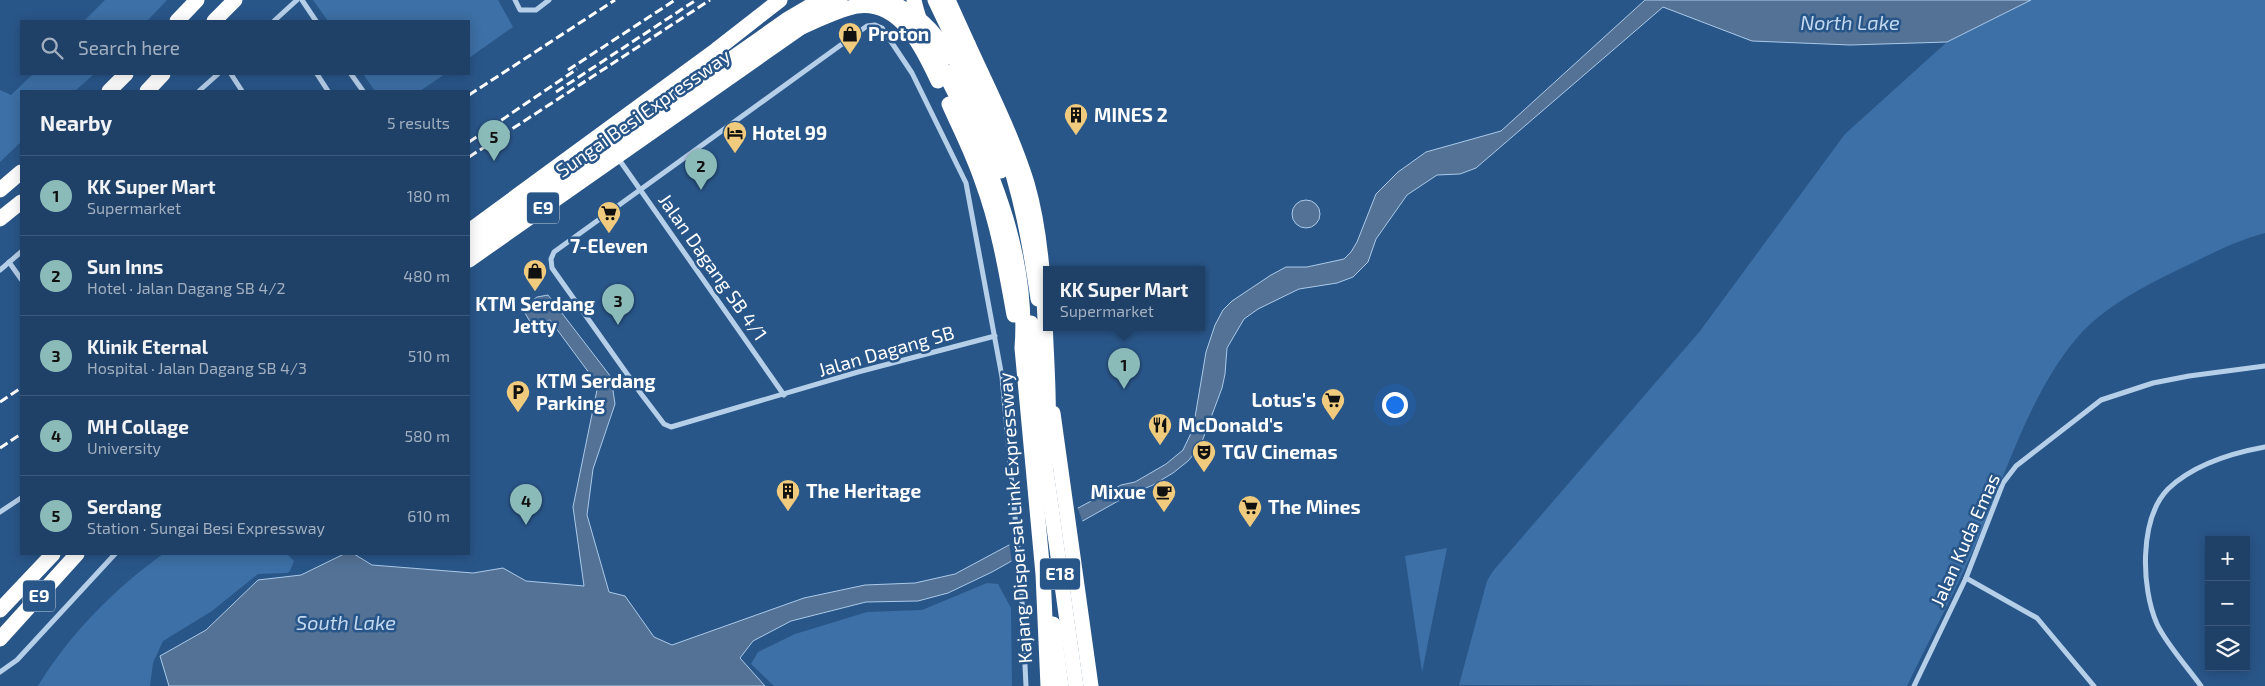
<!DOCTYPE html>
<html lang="en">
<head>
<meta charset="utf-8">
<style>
	:root { --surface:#1f4067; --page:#27476d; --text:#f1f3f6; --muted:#a1afc0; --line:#3c597b; --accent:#8bbbb9 }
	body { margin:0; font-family:"Exo 2",sans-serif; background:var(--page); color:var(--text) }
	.controls { position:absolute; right:15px; bottom:15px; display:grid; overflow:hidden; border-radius:0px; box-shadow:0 2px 12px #0003 }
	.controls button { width:45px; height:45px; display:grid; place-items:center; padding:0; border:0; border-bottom:1px solid var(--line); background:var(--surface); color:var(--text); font:25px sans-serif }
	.you { position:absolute; left:1394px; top:404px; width:18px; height:18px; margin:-12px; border:4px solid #fff; border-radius:50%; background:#1a73e8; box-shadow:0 0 0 8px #1a73e833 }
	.badge { display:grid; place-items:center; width:32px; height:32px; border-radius:50%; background:var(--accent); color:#111; font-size:16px; font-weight:700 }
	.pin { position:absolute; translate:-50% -41px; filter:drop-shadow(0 1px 2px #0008) }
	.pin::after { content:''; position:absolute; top:26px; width:18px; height:15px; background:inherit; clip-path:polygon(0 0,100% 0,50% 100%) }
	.popup { position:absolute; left:1043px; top:266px; width:162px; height:65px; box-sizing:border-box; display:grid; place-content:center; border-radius:0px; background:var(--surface); filter:drop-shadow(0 1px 4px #0005); font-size:16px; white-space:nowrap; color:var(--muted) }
	.popup b { font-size:19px; color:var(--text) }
	.popup::after { content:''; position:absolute; left:50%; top:100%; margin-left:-10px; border:10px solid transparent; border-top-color:var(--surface) }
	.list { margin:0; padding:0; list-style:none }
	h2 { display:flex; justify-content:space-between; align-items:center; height:65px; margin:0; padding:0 20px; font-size:21px }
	h2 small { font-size:16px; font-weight:400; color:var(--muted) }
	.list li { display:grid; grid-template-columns:32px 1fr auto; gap:15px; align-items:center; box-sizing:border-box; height:80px; padding:0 20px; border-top:1px solid var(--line) }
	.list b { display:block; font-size:19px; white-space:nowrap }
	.list p { margin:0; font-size:16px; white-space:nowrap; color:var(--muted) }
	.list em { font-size:16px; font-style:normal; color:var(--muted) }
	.icon { flex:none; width:28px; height:28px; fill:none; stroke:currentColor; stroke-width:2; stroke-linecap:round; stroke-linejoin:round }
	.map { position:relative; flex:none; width:2265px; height:686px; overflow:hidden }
	.search { position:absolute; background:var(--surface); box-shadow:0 2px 12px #0003; left:20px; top:20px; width:450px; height:55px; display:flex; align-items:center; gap:12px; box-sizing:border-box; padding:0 18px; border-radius:0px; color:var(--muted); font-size:19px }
	.panel { position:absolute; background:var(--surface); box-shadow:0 2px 12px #0003; left:20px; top:90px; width:450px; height:465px; border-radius:0px }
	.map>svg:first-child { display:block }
</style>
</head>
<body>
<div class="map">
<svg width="2265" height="686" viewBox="0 0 2265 686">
	<rect width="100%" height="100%" fill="#295689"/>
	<!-- green -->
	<g fill="#3d70a6">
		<path d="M105,0H167L147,21H84Z"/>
		<path d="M313,0H498L513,27L469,58V21H328Z"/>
		<path d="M2031,0H2265V233C2238,240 2213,253 2188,265C2152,282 2112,302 2083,331C2030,388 2003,483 1972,553C1952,598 1928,642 1907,686L1459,685L1487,581L1493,571L1700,331L1845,134L1947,42Z"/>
		<path d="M33,74H94L75,91H21V142L0,162V90L11,95Z"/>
		<path d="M363,74H445L420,91H375Z"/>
		<path d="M1447,548L1422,672L1405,556Z"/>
		<path d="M163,554H287L294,561L290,571L287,573L258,574L212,611L163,641L153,663L150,686H38C69,635 114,589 163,554Z"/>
		<path d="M987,583L998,584L1011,608L1012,686H774L751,664L758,652L795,634L867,612L922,610Z"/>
	</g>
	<!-- water -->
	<g fill="#537296" stroke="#abcae9">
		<path d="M1645,0H2031L1947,42L1850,45L1752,41L1663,7L1476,168L1460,174L1437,175L1407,195L1376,239L1368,262L1353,277L1337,283L1299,289L1258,309L1244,319L1227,348L1225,374L1222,388L1200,447L1188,461L1173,473L1153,485L1127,496L992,572L948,593L918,601L866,602L791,621L753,641L740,658L765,686H169L160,656L206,630L258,580L301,575L344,554H354L372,565L473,573L503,568L526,581L584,586L573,507L598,385L550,320L532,325L522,308L537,297L548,295L611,377L615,404L593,469L587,515L609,592L625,596L654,637L672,645L804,598L865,585L915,583L955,574L1121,485L1135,482L1166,464L1183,450L1193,429L1206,352L1215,325L1223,310L1232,301L1271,275L1286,267H1307L1344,259L1351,252L1357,242L1376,194L1398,172L1426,152L1501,131Z"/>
		<circle cx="1306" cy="214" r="14"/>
	</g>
	<!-- pier -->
	<path fill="#295689" d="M1077,506L1083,523L1012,564L1009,542Z"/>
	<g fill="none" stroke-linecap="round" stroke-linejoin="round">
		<!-- street -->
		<g stroke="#b6cfe9" stroke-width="5">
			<path d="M302,0L316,21"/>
			<path d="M515,0L520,10H536L549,0"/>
			<path d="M274,21L297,0"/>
			<path d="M231,74L242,91"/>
			<path d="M317,74L328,91"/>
			<path d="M351,74L363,91"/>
			<path d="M199,91L218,74"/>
			<path d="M618,158L784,395"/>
			<path d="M9,262L21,279"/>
			<path d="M0,270L21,252"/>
			<path d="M995,336L858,372L671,427L664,424L642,395L552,268L551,259L554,252L867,26L875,25L882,28L912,73L966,183L1002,377L1021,581L1026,686"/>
			<path d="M0,512L21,498"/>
			<path d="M1966,578L2037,618L2094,686"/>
			<path d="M0,672L17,660L115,554"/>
			<path d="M1914,686L1966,578L2003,483L2016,466L2101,400L2153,383L2189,376L2265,366"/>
			<path d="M2201,686C2188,668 2165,642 2157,624C2141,588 2139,519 2168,489C2193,465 2232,453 2265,447"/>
		</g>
		<!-- highway -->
		<g stroke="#fff" stroke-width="15">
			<path d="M914,0C921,34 942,66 957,97C994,175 1029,260 1022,348L1043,574L1048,686"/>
			<path d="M935,0L1002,141C1021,193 1030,244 1038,299"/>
			<path d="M948,0L968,44"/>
			<path d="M177,21L197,0"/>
			<path d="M214,21L235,0"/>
			<path d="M802,27C820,19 838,10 857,6C901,0 923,49 938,81"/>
			<path d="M956,68L1001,171"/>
			<path d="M109,91L126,74"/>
			<path d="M147,91L163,74"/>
			<path d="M949,104C960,129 973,154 982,181C998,224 1006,270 1014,315"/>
			<path d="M0,190L21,172"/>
			<path d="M0,219L21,202"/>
			<path d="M469,231L716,50L780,0"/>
			<path d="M469,243L788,19L810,6L826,0"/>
			<path d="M469,260L840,0"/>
			<path d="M1031,323L1041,434L1076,686"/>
			<path d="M1053,413L1091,686"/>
			<path d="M0,610L53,554"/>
			<path d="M1053,624L1061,686"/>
			<path d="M0,639L77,554"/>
		</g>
		<!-- rail -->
		<g stroke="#fff" stroke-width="3" stroke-dasharray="9 4" stroke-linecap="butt">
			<path d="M568,70L675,0"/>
			<path d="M556,92L696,0"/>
			<path d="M469,95L615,0"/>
			<path d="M469,142L577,69"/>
			<path d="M469,157L710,0"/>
			<path d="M0,402L21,388"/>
			<path d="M0,448L21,434"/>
		</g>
		<!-- highway-bridge -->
		<g stroke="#fff" stroke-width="15">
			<path d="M884,0C915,11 934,29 950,57"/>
			<path d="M968,44C989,90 1012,135 1027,183C1042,235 1044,290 1046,344C1048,383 1050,422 1046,461"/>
		</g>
	</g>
	<!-- icons -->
	<defs>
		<g id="shop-pin" transform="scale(1.25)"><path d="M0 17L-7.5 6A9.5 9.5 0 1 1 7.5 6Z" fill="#f0cb7d" stroke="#295689"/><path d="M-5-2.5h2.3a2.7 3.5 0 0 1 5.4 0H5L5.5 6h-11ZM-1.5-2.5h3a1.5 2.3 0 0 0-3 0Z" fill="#111"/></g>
		<g id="building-pin" transform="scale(1.25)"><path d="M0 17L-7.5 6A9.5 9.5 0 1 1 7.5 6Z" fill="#f0cb7d" stroke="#295689"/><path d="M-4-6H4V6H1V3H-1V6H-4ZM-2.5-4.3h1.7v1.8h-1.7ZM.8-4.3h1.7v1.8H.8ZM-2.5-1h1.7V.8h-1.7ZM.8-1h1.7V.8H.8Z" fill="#111"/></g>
		<g id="hotel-pin" transform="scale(1.25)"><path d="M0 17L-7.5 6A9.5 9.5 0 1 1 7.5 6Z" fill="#f0cb7d" stroke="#295689"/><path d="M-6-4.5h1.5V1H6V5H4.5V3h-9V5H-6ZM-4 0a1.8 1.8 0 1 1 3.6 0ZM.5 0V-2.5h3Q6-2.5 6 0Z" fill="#111"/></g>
		<g id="supermarket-pin" transform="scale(1.25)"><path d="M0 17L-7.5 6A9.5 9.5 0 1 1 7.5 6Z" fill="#f0cb7d" stroke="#295689"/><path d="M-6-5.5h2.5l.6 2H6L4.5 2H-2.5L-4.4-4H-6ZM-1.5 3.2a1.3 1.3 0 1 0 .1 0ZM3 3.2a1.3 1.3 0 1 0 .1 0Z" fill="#111"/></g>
		<g id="parking-pin" transform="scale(1.25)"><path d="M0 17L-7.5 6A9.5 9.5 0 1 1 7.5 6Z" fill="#f0cb7d" stroke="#295689"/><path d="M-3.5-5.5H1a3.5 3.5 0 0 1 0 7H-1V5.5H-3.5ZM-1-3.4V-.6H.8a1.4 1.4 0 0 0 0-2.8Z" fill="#111"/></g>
		<g id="restaurant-pin" transform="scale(1.25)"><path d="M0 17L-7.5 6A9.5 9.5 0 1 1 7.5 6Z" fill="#f0cb7d" stroke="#295689"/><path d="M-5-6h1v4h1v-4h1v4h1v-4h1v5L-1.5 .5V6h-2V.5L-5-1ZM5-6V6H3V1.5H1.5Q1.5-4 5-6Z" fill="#111"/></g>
		<g id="theatre-pin" transform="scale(1.25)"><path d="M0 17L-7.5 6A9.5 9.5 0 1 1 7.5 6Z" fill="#f0cb7d" stroke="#295689"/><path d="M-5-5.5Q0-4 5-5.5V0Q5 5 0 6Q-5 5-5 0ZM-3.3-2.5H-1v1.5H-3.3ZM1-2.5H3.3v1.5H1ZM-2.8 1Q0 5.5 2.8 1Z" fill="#111"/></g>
		<g id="cafe-pin" transform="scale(1.25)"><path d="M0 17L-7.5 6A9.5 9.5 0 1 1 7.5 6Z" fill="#f0cb7d" stroke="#295689"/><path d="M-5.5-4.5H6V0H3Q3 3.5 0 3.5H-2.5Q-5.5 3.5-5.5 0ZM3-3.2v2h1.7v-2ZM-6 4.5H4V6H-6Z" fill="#111"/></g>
	</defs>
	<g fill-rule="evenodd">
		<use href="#shop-pin" x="850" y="34"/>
		<use href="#building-pin" x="1076" y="115"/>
		<use href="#hotel-pin" x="735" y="133"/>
		<use href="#supermarket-pin" x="609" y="213"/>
		<use href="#shop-pin" x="535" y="271"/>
		<use href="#parking-pin" x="518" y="392"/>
		<use href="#supermarket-pin" x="1333" y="400"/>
		<use href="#restaurant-pin" x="1160" y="425"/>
		<use href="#theatre-pin" x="1204" y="452"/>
		<use href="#building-pin" x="788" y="491"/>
		<use href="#cafe-pin" x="1164" y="492"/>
		<use href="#supermarket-pin" x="1250" y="507"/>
	</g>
	<g text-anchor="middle" stroke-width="5" stroke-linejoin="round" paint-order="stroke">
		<!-- shield labels -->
		<g fill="#295689" stroke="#bfccdc" stroke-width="1">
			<rect x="527" y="192.5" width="32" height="31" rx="4"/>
			<rect x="1040" y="558.5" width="40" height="31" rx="4"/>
			<rect x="23" y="580.5" width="32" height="31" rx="4"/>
		</g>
		<g font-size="18" font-weight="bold" fill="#fff">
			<text x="543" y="214">E9</text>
			<text x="1060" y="580">E18</text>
			<text x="39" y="602">E9</text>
		</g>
		<!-- poi labels -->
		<g font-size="19" font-weight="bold" fill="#fff" stroke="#295689" text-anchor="start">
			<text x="868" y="41">Proton</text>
			<text x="1094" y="122">MINES 2</text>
			<text x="752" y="140">Hotel 99</text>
			<text x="609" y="253" text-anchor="middle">7-Eleven</text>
			<text x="535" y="311" text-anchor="middle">KTM Serdang<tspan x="535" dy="22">Jetty</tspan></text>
			<text x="536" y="388">KTM Serdang<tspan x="536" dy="22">Parking</tspan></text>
			<text x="1316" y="407" text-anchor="end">Lotus's</text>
			<text x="1178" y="432">McDonald's</text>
			<text x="1222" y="459">TGV Cinemas</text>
			<text x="806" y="498">The Heritage</text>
			<text x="1146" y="499" text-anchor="end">Mixue</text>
			<text x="1268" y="514">The Mines</text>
		</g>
		<!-- street labels -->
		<g font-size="19" fill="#fff" stroke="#295689">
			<text transform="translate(643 113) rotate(-35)" y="7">Sungai Besi Expressway</text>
			<text transform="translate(713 267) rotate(55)" y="7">Jalan Dagang SB 4/1</text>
			<text transform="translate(886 351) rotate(-16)" y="7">Jalan Dagang SB</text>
			<text transform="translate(1015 518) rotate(-94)" y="7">Kajang Dispersal Link Expressway</text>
			<text transform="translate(1965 540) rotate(-66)" y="7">Jalan Kuda Emas</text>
		</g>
		<!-- water labels -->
		<g font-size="20" font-style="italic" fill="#c2d8f0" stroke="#295689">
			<text x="1850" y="30">North Lake</text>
			<text x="346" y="630">South Lake</text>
		</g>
	</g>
</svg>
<div class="controls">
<button>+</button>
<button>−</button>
<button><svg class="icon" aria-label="layers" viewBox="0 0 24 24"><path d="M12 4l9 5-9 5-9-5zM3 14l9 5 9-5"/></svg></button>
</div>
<div class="you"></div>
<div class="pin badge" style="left:1124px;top:389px">1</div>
<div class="popup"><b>KK Super Mart</b>Supermarket</div>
<div class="pin badge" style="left:701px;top:190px">2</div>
<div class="pin badge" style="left:618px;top:325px">3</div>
<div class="pin badge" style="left:526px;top:525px">4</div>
<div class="pin badge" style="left:494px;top:161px">5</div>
<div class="search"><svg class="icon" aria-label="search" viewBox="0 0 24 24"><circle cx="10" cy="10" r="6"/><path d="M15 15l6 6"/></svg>Search here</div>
<section class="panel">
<h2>Nearby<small>5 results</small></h2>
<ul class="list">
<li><span class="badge">1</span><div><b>KK Super Mart</b><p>Supermarket</p></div><em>180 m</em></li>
<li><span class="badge">2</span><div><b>Sun Inns</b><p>Hotel · Jalan Dagang SB 4/2</p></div><em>480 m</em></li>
<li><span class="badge">3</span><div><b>Klinik Eternal</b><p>Hospital · Jalan Dagang SB 4/3</p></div><em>510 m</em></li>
<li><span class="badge">4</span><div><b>MH Collage</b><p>University</p></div><em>580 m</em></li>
<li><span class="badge">5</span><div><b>Serdang</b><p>Station · Sungai Besi Expressway</p></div><em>610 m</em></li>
</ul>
</section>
</div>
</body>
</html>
